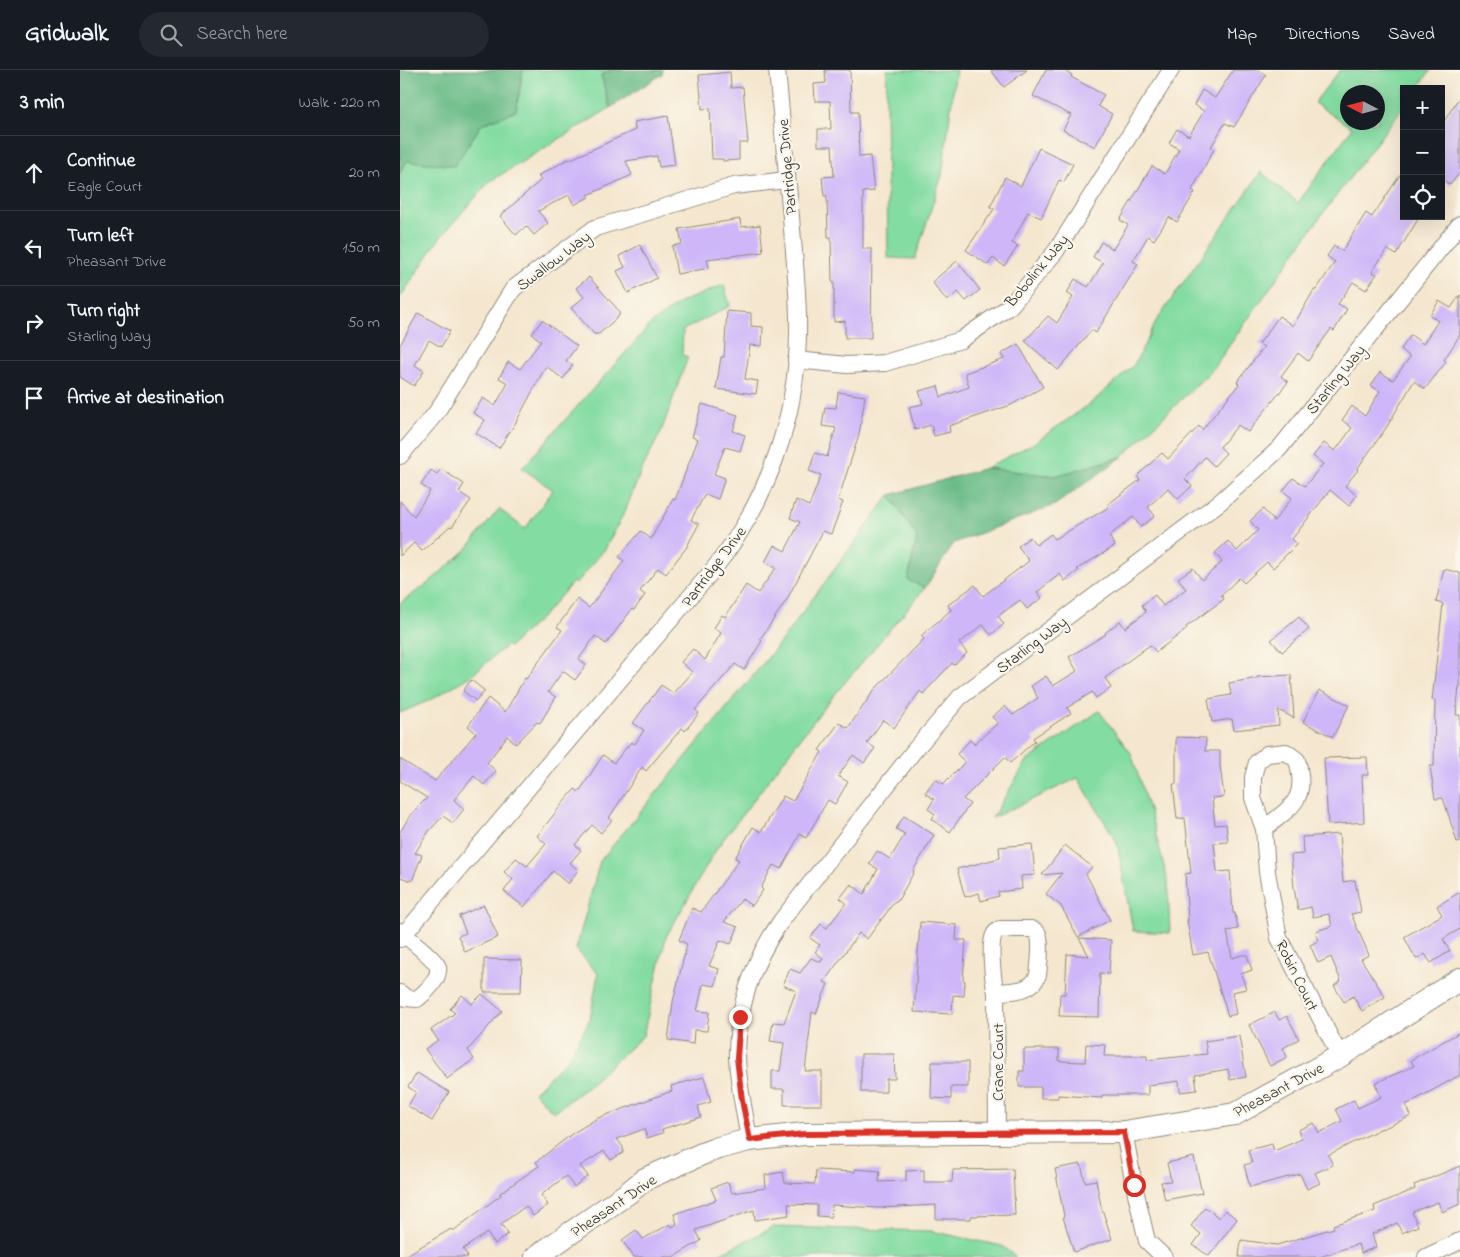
<!DOCTYPE html>
<html lang="en">
<head>
<meta charset="utf-8">
<style>
	:root { --surface:#171b24; --page:#242831; --text:#f1f3f6; --muted:#9ea1a6; --line:#363941 }
	body { margin:0; font-family:"Indie Flower",sans-serif; background:var(--page); color:var(--text) }
	.controls { position:absolute; right:15px; top:15px; display:grid; overflow:hidden; border-radius:0px; box-shadow:0 5px 20px #0002 }
	.controls button { width:45px; height:45px; display:grid; place-items:center; padding:0; border:0; border-bottom:1px solid var(--line); background:var(--surface); color:var(--text); font:25px sans-serif }
	.compass { position:absolute; left:940px; top:15px; width:45px; height:45px; border-radius:50%; background:var(--surface); box-shadow:0 5px 20px #0002; rotate:276deg }
	.stop { position:absolute; width:15px; height:15px; margin:-11px; border:4px solid #d93025; border-radius:50%; background:#fff }
	.stop.end { background:#d93025; border-color:#fff; box-shadow:0 1px 5px #0008 }
	.list { margin:0; padding:0; list-style:none }
	h2 { display:flex; justify-content:space-between; align-items:center; height:65px; margin:0; padding:0 20px; font-size:21px }
	h2 small { font-size:16px; font-weight:400; color:var(--muted) }
	.list li { display:grid; grid-template-columns:32px 1fr auto; gap:15px; align-items:center; box-sizing:border-box; height:75px; padding:0 20px; border-top:1px solid var(--line) }
	.list b { display:block; font-size:19px; white-space:nowrap }
	.list p { margin:0; font-size:16px; white-space:nowrap; color:var(--muted) }
	.list em { font-size:16px; font-style:normal; color:var(--muted) }
	.icon { flex:none; width:28px; height:28px; fill:none; stroke:currentColor; stroke-width:2; stroke-linecap:round; stroke-linejoin:round }
	.map { position:relative; flex:none; width:1060px; height:1187px; overflow:hidden }
	header { display:flex; align-items:center; gap:30px; box-sizing:border-box; height:70px; padding:0 25px; background:var(--surface); border-bottom:1px solid var(--line) }
	header strong { font-size:24px }
	nav { display:flex; gap:28px; margin-inline-start:auto; font-size:18px }
	.search { width:350px; height:45px; background:var(--page); display:flex; align-items:center; gap:12px; box-sizing:border-box; padding:0 18px; border-radius:28px; color:var(--muted); font-size:19px }
	main { display:flex }
	aside { flex:1; background:var(--surface) }
	.map>svg:first-child { display:block }
</style>
</head>
<body>
<header>
<strong>Gridwalk</strong>
<div class="search"><svg class="icon" aria-label="search" viewBox="0 0 24 24"><circle cx="10" cy="10" r="6"/><path d="M15 15l6 6"/></svg>Search here</div>
<nav><a>Map</a><a>Directions</a><a>Saved</a></nav>
</header>
<main>
<aside>
<h2>3 min<small>Walk · 220 m</small></h2>
<ul class="list">
<li><svg class="icon" aria-label="ahead" viewBox="0 0 24 24"><path d="M12 20V5M6 11l6-6 6 6"/></svg><div><b>Continue</b><p>Eagle Court</p></div><em>20 m</em></li>
<li><svg class="icon" aria-label="left" viewBox="0 0 24 24"><path d="M17 20v-9H6M10 6l-5 5 5 5"/></svg><div><b>Turn left</b><p>Pheasant Drive</p></div><em>150 m</em></li>
<li><svg class="icon" aria-label="right" viewBox="0 0 24 24"><path d="M7 20v-9h11M14 6l5 5-5 5"/></svg><div><b>Turn right</b><p>Starling Way</p></div><em>50 m</em></li>
<li><svg class="icon" aria-label="arrive" viewBox="0 0 24 24"><path d="M6 21V4h12l-3 4 3 4H6"/></svg><div><b>Arrive at destination</b></div></li>
</ul>
</aside>
<div class="map">
<svg width="1060" height="1187" viewBox="0 0 1060 1187">
	<rect width="100%" height="100%" fill="#fbf7ec"/>
	<filter id="ink" filterUnits="userSpaceOnUse"><feTurbulence type="fractalNoise" baseFrequency=".02" numOctaves="2"/><feDisplacementMap in="SourceGraphic" scale="10" xChannelSelector="R" yChannelSelector="G"/><feConvolveMatrix kernelMatrix="1 2 1 2 8 2 1 2 1" color-interpolation-filters="sRGB"/></filter>
	<filter id="wash" filterUnits="userSpaceOnUse"><feTurbulence type="fractalNoise" baseFrequency=".0096" numOctaves="4" result="noise"/><feDisplacementMap in="SourceGraphic" scale="20" xChannelSelector="R" yChannelSelector="G"/><feGaussianBlur stdDeviation="1.12" result="paint"/><feColorMatrix in="noise" values="0 0 0 0 0 0 0 0 0 0 0 0 0 0 0 0 0 1.4 0 .05"/><feComposite in="paint" operator="in"/></filter>
	<g filter="url(#wash)">
		<rect width="100%" height="100%" fill="#f5e7cf"/>
		<!-- green -->
		<g fill="#83dca1" stroke="#578466" fill-rule="evenodd">
			<path d="M123,0H212L201,5L210,38L89,112L39,169L0,228V103L7,91L54,95L82,54L116,41Z"/>
			<path d="M487,0H556L542,105L515,189L488,188L486,30Z"/>
			<path d="M940,0H1031L1017,19H1004V36L921,146L812,300L722,387L655,406L586,398L634,373L690,334L734,295L757,250L861,102L898,133L952,58L914,33ZM948,22H978V52H948Z"/>
			<path d="M324,215L330,236L283,260L282,285L288,287L261,362L241,401L226,439L205,479L176,514L173,512L143,546L109,577L107,575L72,605L30,630L0,643V533L27,514L65,481L99,439L125,459L153,420L122,398L251,254L281,232Z"/>
			<path d="M490,425L517,467L508,510L525,518L425,636L317,778L266,867L243,966L182,1021L153,1042L134,1022L168,989L190,949L198,904L176,879L200,791L375,579Z"/>
			<path d="M699,641L731,683L752,749L768,813L770,863L733,861L717,772L678,708L592,748L627,691Z"/>
			<path d="M374,1157L531,1161L602,1176L616,1187H312Z"/>
		</g>
		<!-- forest -->
		<g fill="#6abc87" stroke="#4a7459">
			<path d="M0,0H123L116,41L82,54L54,96L7,91L0,103Z"/>
			<path d="M212,0H263L262,4L210,38L201,5Z"/>
			<path d="M722,387L655,435L554,473L525,518L508,510L517,467L490,425L586,398L655,406Z"/>
		</g>
		<g id="blocks">
			<!-- building -->
			<g fill="#ceb6f9">
				<path d="M425,0H450L451,42H458L459,87L470,86L474,121L463,122V179H472L471,268H445V251L434,252V212H432L431,167H428L427,126H424L422,107L434,106L432,76H418V59H431L430,31H415L414,14L426,13Z"/>
				<path d="M591,0H627L604,17Z"/>
				<path d="M646,0H663L672,5L671,7L704,25L698,36L712,44L695,77L663,60L671,45L633,26Z"/>
				<path d="M833,0H858L866,5L834,57L825,53L811,77L814,79L792,120L795,122L777,152L769,147L754,170L748,166L733,191L738,194L696,263L692,260L658,300L625,271L648,246L657,253L673,227L667,223L675,209L688,217L703,193L693,187L701,172L713,179L728,155L720,150L752,96L765,104L779,79L769,73L777,59L789,66L804,41L794,35L802,20L815,28Z"/>
				<path d="M330,2L331,18L343,17L348,73H339V90L323,91V89H312L310,38L302,39L299,5Z"/>
				<path d="M1060,26V102L1050,115L1041,108V56Z"/>
				<path d="M268,46L275,95L259,97L257,86L226,91L232,105L188,125L189,127L174,135L169,125L138,141L148,153L134,165L126,156L116,165L100,146L141,110L138,106L168,89L169,90L235,60L234,52Z"/>
				<path d="M639,78L673,94L664,112L659,110L641,148L628,142L612,173L618,176L604,196L593,188L588,195L566,180L594,139L590,137L605,107L621,116Z"/>
				<path d="M1004,99V146H1020L996,185L987,179L972,202L977,204L966,220L953,212L938,234L947,239L934,261L931,259L908,291L898,283L881,306L888,312L848,362L838,355L820,377L826,383L814,396L805,387L785,409L792,416L778,429L768,418L748,437L755,446L741,457L733,447L709,466L715,476L677,499L679,500L665,511L660,504L637,522L642,528L627,539L620,530L598,546L604,554L591,565L583,555L559,573L567,583L554,595L552,593L523,624L520,621L494,658L483,650L467,673L475,678L464,693L453,685L438,706L448,712L435,734L428,730L406,768L400,764L381,799L373,795L361,818L363,820L352,836L342,829L324,852L338,857L331,874L320,870L309,896L319,899L315,916L303,914L297,941L309,942L307,961L294,960L293,974L268,970L273,932L287,874L279,870L292,838L301,842L339,790L335,788L353,757L361,762L383,726L393,731L422,682L419,680L439,653L448,658L475,619L524,569L521,566L551,540L548,535L575,515L583,526L629,491L618,476L630,467L636,475L651,464L655,469L709,437L707,435L740,410L737,406L762,383L768,389L799,356L802,360L839,314L837,312L864,277L859,274L879,246L893,256L914,220H916L935,192L927,186L934,176L942,181L966,143L972,147Z"/>
				<path d="M340,149L341,157L360,155L363,182L307,189L309,198L277,204L272,176L282,174L279,159Z"/>
				<path d="M240,175L257,208L228,223L217,201L225,197L219,186Z"/>
				<path d="M557,191L580,220L566,231L558,222L547,231L532,212Z"/>
				<path d="M189,207L219,241V246L199,264H194L171,238L184,227L176,218Z"/>
				<path d="M1060,225V265L1044,290L1046,292L1025,319L1014,311L986,358L957,399L958,400L945,416L957,425L949,436L930,420L892,469L897,474L873,498L867,492L844,513L839,508L821,525L824,529L786,557L787,559L756,582L750,575L705,608L711,618L696,628L692,622L667,638L671,643L633,668L635,671L610,693L605,687L563,729L570,734L550,762L532,749L535,744L528,739L534,729L525,723L535,709L543,714L565,692L557,684L570,670L574,674L598,653L592,647L605,636L613,645L638,628L631,616L646,606L653,616L677,601L669,587L706,564L705,563L720,551L725,558L746,542L742,535L755,525L763,536L786,519L778,508L793,498L802,510L822,492L815,483L828,471L837,481L858,460L850,451L863,439L874,451L892,428L883,421L893,408L905,416L923,394L913,386L924,373L935,381L952,358L942,350L952,336L965,346L980,321L971,316L980,302L993,310L1010,287L1001,279L1011,265L1023,274L1038,251L1030,245L1039,231L1051,238Z"/>
				<path d="M327,241L351,243V256L363,257L362,276L350,275L345,309L358,311L356,324L316,319L321,287H324Z"/>
				<path d="M18,243L50,261L41,277L29,270L15,295L24,301L14,316L0,307V275Z"/>
				<path d="M142,250L177,276L166,291L173,295L163,309L146,296L116,352L99,378L76,363L85,350L73,343L83,328L95,336L108,313L99,308L108,292L120,299L141,271L132,264Z"/>
				<path d="M618,274L643,317L611,335L549,356L550,362L534,366L531,355L515,360L509,337L523,334L519,321L538,316L541,327L569,317L565,303L604,289L601,284Z"/>
				<path d="M438,322L465,326L459,365L438,430L443,432L431,464L423,461L386,531L360,569L362,571L344,600L335,594L295,640L299,643L285,661L282,658L246,701L242,697L209,748L212,750L201,763L192,755L175,775L181,780L170,793L178,800L168,814L153,801L124,837L104,821L113,809L104,802L116,788L127,796L146,774L137,766L163,733L175,719L179,722L203,685L214,693L231,672L235,674L244,660L233,653L261,615L273,623L292,602L281,592L293,579L305,590L321,563L314,558L322,545L325,547L346,515L358,523L376,498L365,492L374,475L385,481L400,452L390,448L396,430L409,436L421,405L409,401L415,383L427,387L436,358L422,356L425,337L436,338Z"/>
				<path d="M302,334L338,345L333,361L345,365L340,381L325,377L314,404L325,408L318,429L305,424L291,450L299,454L286,478L266,504L258,498L240,521L245,525L234,540L232,539L206,574L195,566L179,589L186,595L175,610L163,601L148,622L156,627L140,653L137,652L116,674L107,666L87,693L96,701L84,715L74,706L54,730L64,739L53,753L43,746L29,761L15,783L22,785L12,811L0,807V762L11,744L27,728L0,711V689L35,711L76,663L68,656L88,628L105,642L125,608L126,609L162,560L157,557L177,529L189,538L224,491L219,487L241,461L251,469L273,429L275,430L298,369L292,367Z"/>
				<path d="M41,399L64,414L59,422L71,430L52,457L50,456L22,481L14,473L0,486V431L14,446L30,421L21,415L31,400L37,404Z"/>
				<path d="M1044,499L1060,503V617H1059L1056,645H1060V771L1057,772L1043,728L1035,729L1030,696H1034L1035,630H1032L1043,534L1036,532Z"/>
				<path d="M899,547L909,559L882,582L871,570Z"/>
				<path d="M891,605L894,648L878,640L879,655L834,660L832,649L812,652L808,629L831,625L829,613L858,608L857,607Z"/>
				<path d="M71,610L85,621L76,631L63,621Z"/>
				<path d="M919,620L949,635L933,667L903,652Z"/>
				<path d="M776,667L806,668L805,681H820V695L824,727L812,728L815,755L826,754L828,772L814,773L817,802L830,801L833,843H835L838,859L827,861L832,888L842,885H847L852,900L841,904L846,919L832,922L836,944L828,946L808,882L793,885L787,851H788L785,804L791,803L785,748L777,749L773,714H776Z"/>
				<path d="M967,687L968,705H962L964,752L928,755L924,688Z"/>
				<path d="M504,746L534,765L513,801L514,802L497,832L495,831L482,849L479,850H481L467,869L459,863L424,912L428,914L416,944L412,942L405,1001H422V1035H384V1019H372V1001H380L384,973L370,971L373,952L384,953L396,921L383,915L390,899L400,903L411,888L421,892L423,888L415,882L420,875L410,868L421,854L427,858L446,833L440,828L451,814L464,824L478,799L469,794L477,781L490,789L505,764L496,759Z"/>
				<path d="M939,764L943,812L955,810L961,842L951,844L969,885L961,889L985,927L962,941L953,926L944,932L934,916L941,911L931,887L918,893L910,875L918,871L916,861L932,856L929,844L913,847L911,837L898,840L894,818L891,785L903,784L902,767Z"/>
				<path d="M632,774L635,805L621,806L622,819L598,822L599,826L581,831L579,823L565,827L557,799L600,788L599,777Z"/>
				<path d="M665,775L692,797L686,804L710,850L678,867L661,836L646,824L662,803L642,805Z"/>
				<path d="M1060,822V859L1043,869L1050,881L1031,893L1025,884L1016,889L1004,867L1042,845L1037,836Z"/>
				<path d="M84,835L98,867L65,882L58,866L66,863L59,846Z"/>
				<path d="M520,852L557,855L556,870H566L563,910L565,911L564,926L553,925L552,944L514,942Z"/>
				<path d="M679,868L711,870L709,904L700,903L699,947L659,946L660,924H665L667,884L689,886Z"/>
				<path d="M84,889L122,890L121,922H84Z"/>
				<path d="M82,924L102,941L68,980L74,989L47,1009L25,979L38,970L31,960L55,943L50,939L62,925L72,934Z"/>
				<path d="M875,942L879,950L887,946L899,969L883,978L887,987L870,996L849,955Z"/>
				<path d="M1060,962V1005L1006,1035L1011,1046L982,1059V1058L928,1085L933,1095L915,1103L920,1113L907,1119L900,1104L850,1117L844,1095L852,1093L848,1080L872,1074L874,1081L902,1069L898,1060L914,1053L919,1063L942,1051L936,1039L954,1030L958,1038L981,1027L975,1013L1014,996L1011,990Z"/>
				<path d="M839,966L846,1007L830,1010L828,999L795,1005L797,1020L780,1022L779,1011L748,1015V1025H702V1028L658,1025V1028H641V1017H619V1001H624V979H659V991L685,992L686,974L705,975L704,986H747V990L807,984L805,971Z"/>
				<path d="M461,984H494L495,1009H486V1022H461Z"/>
				<path d="M532,992H568V1017H551V1029L531,1028Z"/>
				<path d="M17,1003L49,1022L32,1051L8,1036L16,1022L8,1017Z"/>
				<path d="M304,1007L311,1032L298,1036L301,1047L262,1059L263,1063L247,1068L244,1059L217,1069L223,1077V1083L211,1090L204,1081L180,1096L188,1106L174,1117L166,1106L141,1125L148,1135L133,1146L126,1136L101,1154L108,1164L95,1174L87,1163L63,1179L68,1187H3L51,1159L53,1161L101,1125L100,1123L139,1096L136,1092L173,1063L198,1048L272,1021L271,1016Z"/>
				<path d="M794,1087L802,1123L765,1130L761,1112L771,1111L767,1093Z"/>
				<path d="M681,1094L685,1112L696,1110L701,1136L712,1169L674,1182L663,1147L664,1146L655,1099Z"/>
				<path d="M1060,1096V1134L1042,1142L1038,1132L1012,1142L1018,1156L1002,1163L997,1153L972,1164L976,1177L961,1183L958,1174L920,1187H839L841,1170L877,1175L934,1158L933,1155L975,1141L974,1136L1015,1119L1014,1115Z"/>
				<path d="M455,1099L480,1101L479,1112L506,1111V1101L524,1100V1112H552L553,1100L613,1099L615,1145L571,1146V1149H536V1135L478,1138L432,1135L431,1147L417,1146V1135L388,1134L389,1145L355,1150L354,1140L296,1160L301,1171L273,1187H234L222,1170L236,1160L243,1169L270,1154L272,1157L277,1154L274,1144L316,1130L311,1118L328,1112L332,1123L366,1118L365,1105L383,1102L385,1113L415,1114L416,1100L455,1102Z"/>
				<path d="M805,1137L819,1148L825,1140L837,1149L809,1186L793,1175L801,1164L791,1156Z"/>
			</g>
		</g>
	</g>
	<g filter="url(#ink)">
		<use href="#blocks" fill-opacity="0" stroke="#90897d" stroke-width="1"/>
		<g fill="none" stroke-linecap="round" stroke-linejoin="round">
			<!-- street casing -->
			<g stroke="#90897d" stroke-width="18">
				<g id="street">
					<path d="M396,290L447,295L485,293L561,270L610,236L656,181L771,0"/>
					<path d="M0,386L36,343L113,219L195,158L334,116L387,110"/>
					<path d="M864,759C893,735 908,730 897,690L886,682L867,684L857,692L853,707V728L864,759L867,802L879,868L940,986"/>
					<path d="M600,859H631C635,861 636,860 638,864C642,872 639,896 638,905C632,922 612,921 596,922C593,912 589,875 594,865C595,862 597,861 600,859Z"/>
					<path d="M0,861C7,867 36,890 38,897C40,909 25,923 17,929L6,928L0,923"/>
					<path d="M0,869L312,501C366,435 397,349 398,264C399,225 394,186 391,147C386,98 382,49 377,0"/>
					<path d="M596,922L597,1063"/>
					<path d="M724,1062L734,1115L747,1171L764,1187"/>
					<path d="M349,1070C345,1043 338,1015 337,987C337,938 353,891 381,851L513,682L560,627L820,432L879,379L1060,154"/>
					<path d="M1026,1187L1060,1171"/>
				</g>
			</g>
			<!-- secondary casing -->
			<g stroke="#90897d" stroke-width="24">
				<path id="secondary" d="M136,1187L228,1123L245,1109L302,1084L318,1078L349,1070L404,1064L724,1062L835,1044L940,986L1060,909"/>
			</g>
			<!-- street -->
			<use href="#street" stroke="#fff" stroke-width="16"/>
			<!-- secondary -->
			<use href="#secondary" stroke="#fff" stroke-width="22"/>
		</g>
	</g>
	<g fill="none" stroke-linecap="round" stroke-linejoin="round" filter="url(#ink)">
		<!-- route -->
		<path stroke="#d93025" stroke-width="6" d="M340,947L337,988L342,1030L350,1070L404,1064L724,1062L734,1115"/>
	</g>
	<g text-anchor="middle" stroke-width="4.5" stroke-linejoin="round" paint-order="stroke">
		<!-- street labels -->
		<g font-size="16" fill="#2b2b2b" stroke="#fbf7ec">
			<text transform="translate(386 97) rotate(-95)" y="6">Partridge Drive</text>
			<text transform="translate(153 190) rotate(-37)" y="6">Swallow Way</text>
			<text transform="translate(636 200) rotate(-50)" y="6">Bobolink Way</text>
			<text transform="translate(935 309) rotate(-51)" y="6">Starling Way</text>
			<text transform="translate(313 496) rotate(-53)" y="6">Partridge Drive</text>
			<text transform="translate(631 574) rotate(-37)" y="6">Starling Way</text>
			<text transform="translate(898 905) rotate(64)" y="6">Robin Court</text>
			<text transform="translate(597 992) rotate(-90)" y="6">Crane Court</text>
			<text transform="translate(878 1019) rotate(-28)" y="6">Pheasant Drive</text>
			<text transform="translate(213 1135) rotate(-34)" y="6">Pheasant Drive</text>
		</g>
	</g>
</svg>
<div class="controls">
<button>+</button>
<button>−</button>
<button><svg class="icon" aria-label="locate" viewBox="0 0 24 24"><circle cx="12" cy="12" r="6"/><path d="M12 2v4M12 18v4M2 12h4M18 12h4"/></svg></button>
</div>
<svg class="compass" viewBox="-18 -18 36 36"><path d="M0-13l5 13h-10z" fill="#e53935"/><path d="M0 13l5-13h-10z" fill="#9ea1a6"/></svg>
<div class="stop" style="left:734px;top:1115px"></div>
<div class="stop end" style="left:340px;top:947px"></div>
</div>
</main>
</body>
</html>
